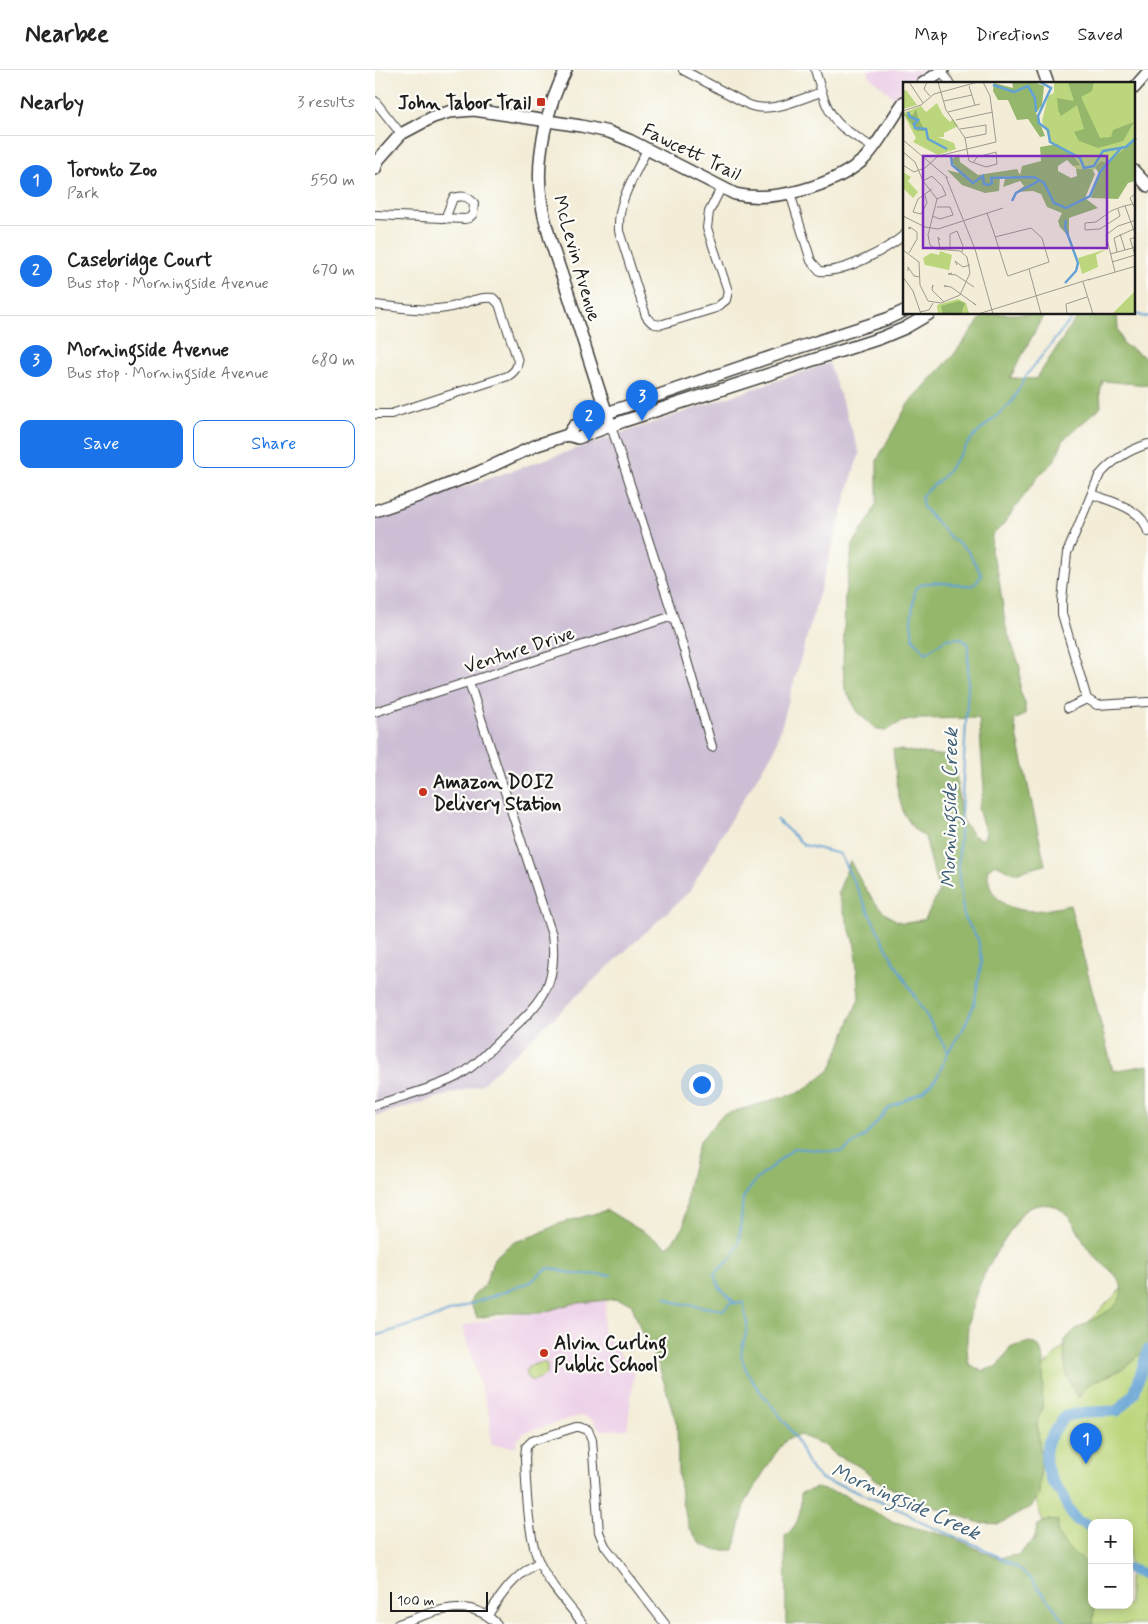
<!DOCTYPE html>
<html lang="en">
<head>
<meta charset="utf-8">
<style>
	:root { --surface:#fff; --page:#f2f2f2; --text:#222; --muted:#767676; --line:#e0e0e0; --accent:#1a73e8 }
	body { margin:0; font-family:Mynerve,sans-serif; background:var(--page); color:var(--text) }
	.controls { position:absolute; right:15px; bottom:15px; display:grid; overflow:hidden; border-radius:10px; box-shadow:0 2px 12px #0003 }
	.controls button { width:45px; height:45px; display:grid; place-items:center; padding:0; border:0; border-bottom:1px solid var(--line); background:var(--surface); color:var(--text); font:25px sans-serif }
	.scale { position:absolute; left:15px; bottom:12px; width:98px; box-sizing:border-box; padding-left:5px; border:2px solid #1c1c1c; border-top:0; font-size:14px; line-height:18px; white-space:nowrap; color:#1c1c1c; -webkit-text-stroke:4px #fdfcf7; paint-order:stroke }
	.you { position:absolute; left:326px; top:1014px; width:18px; height:18px; margin:-12px; border:4px solid #fff; border-radius:50%; background:#1a73e8; box-shadow:0 0 0 8px #1a73e833 }
	.badge { display:grid; place-items:center; width:32px; height:32px; border-radius:50%; background:var(--accent); color:#fff; font-size:16px; font-weight:700 }
	.pin { position:absolute; translate:-50% -41px; filter:drop-shadow(0 1px 2px #0008) }
	.pin::after { content:''; position:absolute; top:26px; width:18px; height:15px; background:inherit; clip-path:polygon(0 0,100% 0,50% 100%) }
	.list { margin:0; padding:0; list-style:none }
	h2 { display:flex; justify-content:space-between; align-items:center; height:65px; margin:0; padding:0 20px; font-size:21px }
	h2 small { font-size:16px; font-weight:400; color:var(--muted) }
	.list li { display:grid; grid-template-columns:32px 1fr auto; gap:15px; align-items:center; box-sizing:border-box; height:90px; padding:0 20px; border-top:1px solid var(--line) }
	.list b { display:block; font-size:19px; white-space:nowrap }
	.list p { margin:0; font-size:16px; white-space:nowrap; color:var(--muted) }
	.list em { font-size:16px; font-style:normal; color:var(--muted) }
	.actions { display:flex; gap:10px; padding:15px 20px }
	.actions a { flex:1; padding:11px 0; border:1px solid var(--accent); border-radius:10px; text-align:center; font-size:18px; color:var(--accent) }
	.actions .main { background:var(--accent); color:#fff }
	.map { position:relative; flex:none; width:773px; height:1554px; overflow:hidden }
	header { display:flex; align-items:center; gap:30px; box-sizing:border-box; height:70px; padding:0 25px; background:var(--surface); border-bottom:1px solid var(--line) }
	header strong { font-size:24px }
	nav { display:flex; gap:28px; margin-inline-start:auto; font-size:18px }
	main { display:flex }
	aside { flex:1; background:var(--surface) }
	.map>svg:first-child { display:block }
</style>
</head>
<body>
<header>
<strong>Nearbee</strong>
<nav><a>Map</a><a>Directions</a><a>Saved</a></nav>
</header>
<main>
<aside>
<h2>Nearby<small>3 results</small></h2>
<ul class="list">
<li><span class="badge">1</span><div><b>Toronto Zoo</b><p>Park</p></div><em>550 m</em></li>
<li><span class="badge">2</span><div><b>Casebridge Court</b><p>Bus stop · Morningside Avenue</p></div><em>670 m</em></li>
<li><span class="badge">3</span><div><b>Morningside Avenue</b><p>Bus stop · Morningside Avenue</p></div><em>680 m</em></li>
</ul>
<div class="actions"><a class="main">Save</a><a>Share</a></div>
</aside>
<div class="map">
<svg width="773" height="1554" viewBox="0 0 773 1554">
	<rect width="100%" height="100%" fill="#fdfcf7"/>
	<filter id="ink" filterUnits="userSpaceOnUse"><feTurbulence type="fractalNoise" baseFrequency=".02" numOctaves="2"/><feDisplacementMap in="SourceGraphic" scale="10" xChannelSelector="R" yChannelSelector="G"/><feConvolveMatrix kernelMatrix="1 2 1 2 8 2 1 2 1" color-interpolation-filters="sRGB"/></filter>
	<filter id="wash" filterUnits="userSpaceOnUse"><feTurbulence type="fractalNoise" baseFrequency=".0096" numOctaves="4" result="noise"/><feDisplacementMap in="SourceGraphic" scale="20" xChannelSelector="R" yChannelSelector="G"/><feGaussianBlur stdDeviation="1.12" result="paint"/><feColorMatrix in="noise" values="0 0 0 0 0 0 0 0 0 0 0 0 0 0 0 0 0 1.4 0 .05"/><feComposite in="paint" operator="in"/></filter>
	<g filter="url(#wash)">
		<rect width="100%" height="100%" fill="#f3edd8"/>
		<!-- built -->
		<g fill="#edd0e8">
			<path d="M492,0H549L532,14H529V17L519,28L494,5Z"/>
			<path d="M231,1231L228,1261L259,1304L252,1359L226,1360L216,1349L208,1346L200,1347L148,1363L142,1370L140,1377L116,1375L115,1346L87,1256L186,1234Z"/>
		</g>
		<!-- industrial -->
		<path fill="#ccbed4" d="M454,293L485,384L481,393L400,679L357,747L315,821L106,1015L0,1046V447Z"/>
		<!-- green -->
		<g fill="#bbd67c" stroke="#6c794c" fill-rule="evenodd">
			<path d="M773,1192V1554H701L630,1335ZM717,1453H754V1535H717Z"/>
			<path d="M164,1293H170L172,1294V1303C166,1308 161,1312 153,1309L151,1302L153,1297Z"/>
		</g>
		<!-- forest -->
		<g fill="#94b76c" stroke="#586a44">
			<path d="M609,244H669L635,308L661,309L704,244H742L743,259L748,274L773,289V315L728,311L725,323L726,337L689,369L678,393L664,405L627,456L617,465L616,482L623,503L631,558L645,597V621L650,633V645L639,650L670,795L639,803L620,794L612,800C613,806 614,814 616,819C632,849 668,841 695,835L738,1001L773,995V1278L748,1299L714,1314L703,1328C689,1305 689,1296 690,1270C694,1266 697,1262 701,1259C714,1250 741,1242 746,1226C751,1206 727,1196 717,1184C704,1169 700,1145 681,1137C671,1132 658,1135 649,1141C646,1144 643,1150 640,1154C623,1178 606,1205 598,1234C592,1252 590,1275 594,1294L607,1301L623,1296L636,1277L655,1272L664,1276L669,1289L667,1339L662,1352L666,1390L664,1425L656,1437L624,1454L605,1453L539,1430L497,1408V1405L480,1394L461,1385L449,1375L425,1365L412,1369L400,1384L371,1431L359,1480H340L326,1474L314,1458L307,1432L303,1402L302,1355L284,1296L265,1258L256,1233L241,1229L195,1234L166,1243H131L102,1248L95,1233L98,1226L110,1215L119,1188L137,1173L161,1165L183,1154L232,1140L293,1177L309,1156L313,1117L324,1072L347,1045L428,1021L456,999L484,928L480,876L463,823L475,791C485,810 501,842 523,851C531,855 541,851 550,849L564,822L550,767L539,759L529,744L523,724L518,679L570,686L580,693L586,749L598,765L607,770L611,764L603,739L609,719L604,648L542,649L526,652L509,661L500,658L484,644L470,619L468,596L470,524L478,474L495,448L502,431V390L533,334L577,287Z"/>
			<path d="M441,1418L467,1424L516,1451L576,1467L622,1488L643,1485L659,1470L663,1455L673,1450L683,1451C683,1456 682,1462 684,1466C690,1478 706,1490 717,1496V1535H722L719,1541L718,1554H411L410,1466C426,1452 425,1443 426,1423Z"/>
		</g>
		<g fill="none" stroke-linecap="round" stroke-linejoin="round">
			<!-- stream -->
			<g stroke="#62a2d4" stroke-width="2">
				<path d="M759,243L770,247L773,246"/>
				<path d="M402,750L429,775L465,784L515,885L573,982"/>
				<path d="M290,1227L301,1233L349,1240L355,1233L368,1232C369,1239 372,1248 372,1255C372,1268 363,1279 368,1292C377,1320 410,1345 422,1371C429,1384 432,1397 444,1407C450,1412 456,1414 465,1415L530,1442L545,1452L605,1477L640,1496L656,1509L692,1554"/>
				<path d="M361,1234L345,1218L339,1204L355,1190L364,1173L368,1128L381,1110L419,1078L466,1082L489,1067L514,1038L549,1021L562,1007L573,982L588,959L599,935L607,890L603,869L589,848L583,800L593,616V574L587,568L571,569L551,583L538,569L536,551L540,519C551,506 583,517 599,515L607,505L592,480L576,468L548,437L546,426L568,407L597,368L637,332L650,307L700,244"/>
				<path d="M0,1266L55,1249L156,1212L169,1200L176,1198L199,1204L236,1205"/>
			</g>
			<!-- river -->
			<g stroke="#62a2d4" stroke-width="11">
				<path d="M717,1458C712,1454 708,1454 703,1451C695,1445 691,1434 687,1425C684,1420 679,1415 676,1409C664,1381 673,1368 690,1346L713,1342L742,1341L759,1324L773,1280"/>
				<path d="M754,1499L765,1503L773,1504"/>
			</g>
		</g>
	</g>
	<g filter="url(#ink)">
		<g fill="none" stroke-linecap="round" stroke-linejoin="round">
			<!-- street casing -->
			<g stroke="#3c3b38" stroke-width="10">
				<g id="street">
					<path d="M308,0L374,35C397,44 426,28 447,22"/>
					<path d="M440,0C446,18 450,41 465,55C475,64 487,70 498,78"/>
					<path d="M567,1L575,14"/>
					<path d="M0,31L26,64"/>
					<path d="M272,79C260,106 242,130 244,161L271,246C276,253 280,256 288,254L341,238L351,230L353,221L332,158L334,142L346,118"/>
					<path d="M415,123L436,191L445,201C469,203 511,180 529,165"/>
					<path d="M0,145L90,149L94,148L98,144L99,133C92,126 87,125 78,128L70,149"/>
					<path d="M0,235C23,237 49,242 71,238C87,236 101,226 118,228L124,234L143,291C142,299 139,302 133,306L16,344H0"/>
					<path d="M236,356L306,570L337,677"/>
					<path d="M773,374C754,380 737,390 724,406L692,483L687,530V544L712,629L722,635L773,632"/>
					<path d="M717,424C736,432 768,438 773,462"/>
					<path d="M693,638L712,629"/>
					<path d="M0,642L298,546"/>
					<path d="M0,1035C25,1027 61,1018 83,1006C99,997 111,984 124,971C162,936 184,921 177,865L94,612"/>
					<path d="M113,1545C128,1522 139,1506 164,1492"/>
					<path d="M23,1554C57,1543 93,1524 122,1554"/>
					<path d="M208,1554C194,1535 175,1516 165,1494C153,1470 151,1416 150,1388L151,1377L157,1371L201,1357H204L213,1360L217,1370L224,1462L230,1476L290,1554"/>
				</g>
			</g>
			<!-- secondary casing -->
			<g stroke="#3c3b38" stroke-width="14">
				<g id="secondary">
					<path d="M191,0C172,36 160,88 166,129C170,159 182,190 192,220C206,263 219,306 234,350"/>
					<path d="M668,0L673,14"/>
					<path d="M547,14L568,0"/>
					<path d="M759,18L773,2"/>
					<path d="M0,99L3,90L26,64L58,47L74,42L99,40L206,56L234,62L254,70L360,124C398,133 457,116 487,91C501,79 517,48 529,32"/>
					<path d="M759,101L773,116"/>
					<path d="M193,365L203,368L249,351L506,268L530,258L554,244"/>
					<path d="M0,441L52,423L104,402L162,375L193,365L199,356L220,347L413,281L512,249L529,241"/>
				</g>
			</g>
			<!-- street -->
			<use href="#street" stroke="#fff" stroke-width="8"/>
			<!-- secondary -->
			<use href="#secondary" stroke="#fff" stroke-width="11"/>
		</g>
	</g>
	<!-- markers -->
	<g fill="#c8321e" stroke="#fdfcf7" stroke-width="2">
		<rect x="161" y="27" width="10" height="10" rx="2.5"/>
		<circle cx="48" cy="722" r="5"/>
		<circle cx="169" cy="1283" r="5"/>
	</g>
	<g text-anchor="middle" stroke-width="4.5" stroke-linejoin="round" paint-order="stroke">
		<!-- poi labels -->
		<g font-size="19" font-weight="bold" fill="#1c1c1c" stroke="#fdfcf7" text-anchor="start">
			<text x="156" y="39" text-anchor="end">John Tabor Trail</text>
			<text x="58" y="718">Amazon DOI2<tspan x="58" dy="22">Delivery Station</tspan></text>
			<text x="179" y="1279">Alvin Curling<tspan x="179" dy="22">Public School</tspan></text>
		</g>
		<!-- street labels -->
		<g font-size="19" fill="#1c1c1c" stroke="#fdfcf7">
			<text transform="translate(317 81) rotate(26)" y="7">Fawcett Trail</text>
			<text transform="translate(203 188) rotate(74)" y="7">McLevin Avenue</text>
			<text transform="translate(144 579) rotate(-18)" y="7">Venture Drive</text>
		</g>
		<!-- water labels -->
		<g font-size="20" font-style="italic" fill="#3f5f78" stroke="#fdfcf7">
			<text transform="translate(574 738) rotate(-89)" y="7">Morningside Creek</text>
			<text transform="translate(531 1431) rotate(24)" y="7">Morningside Creek</text>
		</g>
	</g>
	<!-- overview -->
	<g transform="translate(528 12)">
		<rect width="232" height="232" fill="#f3edd8"/>
		<path d="M151,0H232V74L178,92L148,61L139,39L145,14L151,11ZM3,8L14,23L0,27V9ZM34,21L40,33L47,40L50,37L55,44L41,51V55H35L51,61L53,67L35,73L10,60L13,56L0,31L18,24L23,30ZM0,90L8,95L5,99L15,110L10,116L0,106ZM204,167L193,173L195,185L179,192L175,176ZM37,169L49,173L46,188L22,183L20,176L28,171L36,173ZM232,209V232H209ZM55,217L63,221L66,231L35,232L34,223Z" fill="#bbd67c"/>
		<path d="M109,0H131L141,4L139,23L133,31L142,54L137,55L125,37L114,38L105,18H95L90,9L91,1L110,6ZM165,0H191L189,9L178,15L197,56L208,55L210,48L231,40L220,59L195,66L176,59L171,50L181,47L174,23L158,34L155,28L154,16L171,19ZM13,27L15,35L22,49H14L1,32L10,33ZM232,58V99L225,101L215,117L188,116L196,92L192,85L198,79L204,81ZM154,62L169,72L177,83L170,84L164,78L155,84V89L168,96L174,94L173,87H189L192,92L182,116L195,126L166,136V155L157,145L155,139L159,131L144,125L138,112L130,109L113,110L121,104L117,99L100,105L102,97L110,94L97,95L96,109L82,111L59,103L44,88L56,91L48,78L56,72L57,80L75,93L114,87L117,93L119,84L138,79L137,65ZM56,219L62,221L58,232H40L38,224Z" fill="#94b76c"/>
		<path fill="none" stroke="#62a2d4" stroke-width="2.5" d="M137,0L148,6L135,34L136,41L145,48L147,60L177,76L181,86L191,84L200,69L223,65L233,56M90,3L111,10L125,4L132,16L133,30M5,30L7,35L15,38L11,42L12,46L23,47L25,57L44,67M48,73L49,83L70,101L80,94L81,102L85,103L89,101L88,96L131,95L141,101L151,121L163,126L187,114L197,90L219,65M109,119L113,111L136,99M162,201L173,189L175,181L162,145L163,138"/>
		<path fill="none" stroke="#9d998d" stroke-width="1" d="M6,0L20,21M24,0L21,7L27,14M35,0L43,28L62,56L66,79L83,85L94,82M66,4L72,23M41,19L69,13M0,29L18,23L31,12L75,0M45,30L77,22M53,38L90,30M57,47L83,43V52L62,56M0,58L45,96M0,70L12,80L20,99L34,117L25,153L27,163L33,167L57,169L64,175L67,191L57,213L38,221L25,219L17,203L16,180L0,168M70,81L74,75L93,70L94,82M0,83L11,90L22,86L35,74L93,60L87,14L80,0M43,95L72,167L90,232M20,99L29,94L39,104L43,113L34,117M233,111L227,116L233,129M22,113L24,121L18,132L10,130L15,117L29,107M222,124L233,154M215,127L217,134L197,147L182,148V141L193,140L208,129L210,128L221,124L230,122M84,131L92,154L104,192L105,194L146,180L139,156L128,146L92,155M0,134L22,145L35,147L100,126M29,134L37,137L50,133L47,125H34M217,152L222,168M37,167L35,155L37,158M47,168V152L54,149L60,164L59,170M214,170L211,156L233,146M6,171L14,157V150L7,145L5,146L8,147M207,172L233,165M209,180L232,173L227,157L233,155M54,183L52,179L60,185L67,183M126,187L138,232M5,189V185L11,194L17,195M212,190L203,153L215,144L233,138M49,191L45,192L53,193L71,205M0,195L10,209L18,232M185,198L233,184M180,200L190,232M44,204H41L48,205L73,223L70,221M29,206L30,203L29,208L41,220M17,230L26,228L30,221M75,232L187,197M164,232L163,222L184,215"/>
		<path fill="#7b2cbf" fill-opacity="0.15" stroke="#7b2cbf" stroke-width="2.5" d="M20,74H204V166H20Z"/>
		<rect width="232" height="232" fill="none" stroke="#1c1c1c" stroke-width="2.5"/>
	</g>
</svg>
<div class="controls">
<button>+</button>
<button>−</button>
</div>
<div class="scale">100 m</div>
<div class="you"></div>
<div class="pin badge" style="left:711px;top:1394px">1</div>
<div class="pin badge" style="left:214px;top:371px">2</div>
<div class="pin badge" style="left:267px;top:351px">3</div>
</div>
</main>
</body>
</html>
